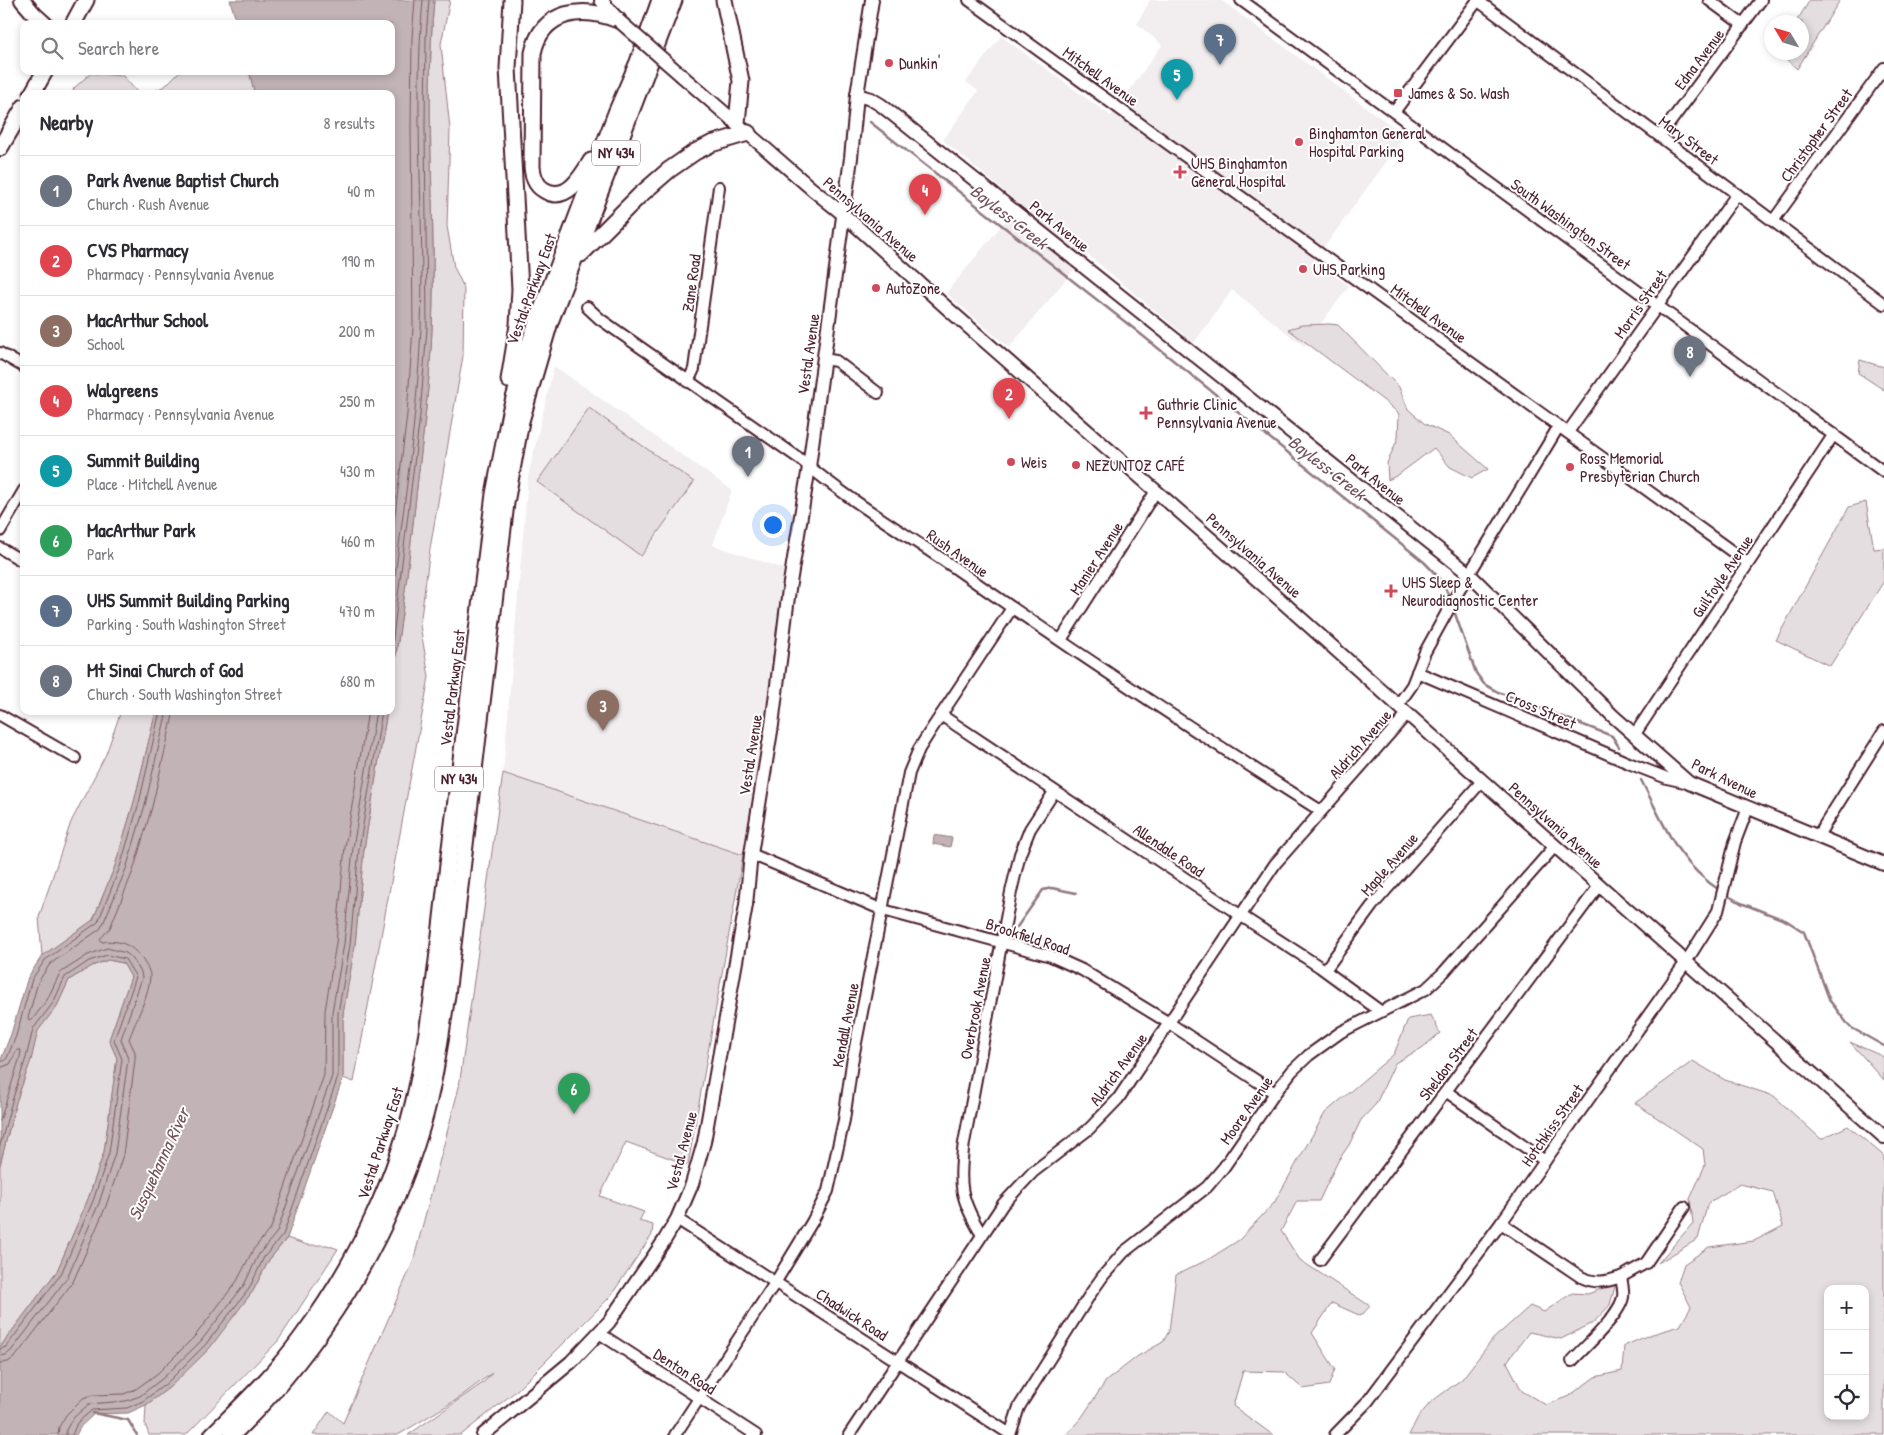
<!DOCTYPE html>
<html lang="en">
<head>
<meta charset="utf-8">
<style>
	:root { --surface:#fff; --page:#f7f7f7; --text:#2b2b33; --muted:#7c7c81; --line:#e1e1e2; --accent:#1a73e8 }
	body { margin:0; font-family:"Patrick Hand",sans-serif; background:var(--page); color:var(--text) }
	.controls { position:absolute; right:15px; bottom:15px; display:grid; overflow:hidden; border-radius:10px; box-shadow:0 2px 8px #0003 }
	.controls button { width:45px; height:45px; display:grid; place-items:center; padding:0; border:0; border-bottom:1px solid var(--line); background:var(--surface); color:var(--text); font:25px sans-serif }
	.compass { position:absolute; left:1764px; top:15px; width:45px; height:45px; border-radius:50%; background:var(--surface); box-shadow:0 2px 8px #0003; rotate:308deg }
	.you { position:absolute; left:772px; top:524px; width:18px; height:18px; margin:-12px; border:4px solid #fff; border-radius:50%; background:#1a73e8; box-shadow:0 0 0 8px #1a73e833 }
	.badge { display:grid; place-items:center; width:32px; height:32px; border-radius:50%; background:var(--accent); color:#fff; font-size:16px; font-weight:700 }
	.pin { position:absolute; translate:-50% -41px; filter:drop-shadow(0 1px 2px #0008) }
	.pin::after { content:''; position:absolute; top:26px; width:18px; height:15px; background:inherit; clip-path:polygon(0 0,100% 0,50% 100%) }
	.list { margin:0; padding:0; list-style:none }
	h2 { display:flex; justify-content:space-between; align-items:center; height:65px; margin:0; padding:0 20px; font-size:21px }
	h2 small { font-size:16px; font-weight:400; color:var(--muted) }
	.list li { display:grid; grid-template-columns:32px 1fr auto; gap:15px; align-items:center; box-sizing:border-box; height:70px; padding:0 20px; border-top:1px solid var(--line) }
	.list b { display:block; font-size:19px; white-space:nowrap }
	.list p { margin:0; font-size:16px; white-space:nowrap; color:var(--muted) }
	.list em { font-size:16px; font-style:normal; color:var(--muted) }
	.icon { flex:none; width:28px; height:28px; fill:none; stroke:currentColor; stroke-width:2; stroke-linecap:round; stroke-linejoin:round }
	.map { position:relative; flex:none; width:1884px; height:1435px; overflow:hidden }
	.search { position:absolute; background:var(--surface); box-shadow:0 2px 8px #0003; left:20px; top:20px; width:375px; height:55px; display:flex; align-items:center; gap:12px; box-sizing:border-box; padding:0 18px; border-radius:10px; color:var(--muted); font-size:19px }
	.panel { position:absolute; background:var(--surface); box-shadow:0 2px 8px #0003; left:20px; top:90px; width:375px; height:625px; border-radius:10px }
	.map>svg:first-child { display:block }
</style>
</head>
<body>
<div class="map">
<svg width="1884" height="1435" viewBox="0 0 1884 1435">
	<rect width="100%" height="100%" fill="#fff"/>
	<filter id="ink" filterUnits="userSpaceOnUse"><feTurbulence type="fractalNoise" baseFrequency=".02" numOctaves="2"/><feDisplacementMap in="SourceGraphic" scale="10" xChannelSelector="R" yChannelSelector="G"/><feConvolveMatrix kernelMatrix="1 2 1 2 8 2 1 2 1" color-interpolation-filters="sRGB"/></filter>
	<g filter="url(#ink)">
		<!-- built -->
		<g fill="#f2eeef">
			<path d="M1150,0H1221L1405,136L1314,261L1349,286L1304,346L1232,290L1194,343L1087,254L1009,348L946,293L1019,204L943,140L978,91L966,82L1001,36L1111,116L1162,45L1137,24Z"/>
			<path d="M554,366L732,490L713,545L788,570L743,855L503,773L528,476Z"/>
		</g>
		<!-- green -->
		<g fill="#e5dee0" stroke="#987e86" fill-rule="evenodd">
			<path d="M434,0H450L441,44L450,129L447,226L454,267L464,288L463,356L430,549L420,625L429,677L354,1082L343,1078V1014L355,945L364,849L387,711H391V686C402,620 410,554 417,487C423,435 430,382 432,329C437,219 424,110 434,0Z"/>
			<path d="M1810,0H1840L1797,69L1785,58L1787,53L1802,52V22H1796Z"/>
			<path d="M180,71H249L255,94H147L165,86Z"/>
			<path d="M91,73L123,76L139,94H72L74,88Z"/>
			<path d="M1330,324L1338,325L1399,387L1408,409L1425,424L1449,435L1488,469L1472,478L1450,467L1434,448L1398,475L1388,480L1387,463L1398,438L1399,414L1388,404L1288,329L1302,325Z"/>
			<path d="M1860,360L1884,367V390L1858,373Z"/>
			<path d="M589,408L694,482L641,556L537,482Z"/>
			<path d="M1866,502L1874,549L1884,548V581L1830,666L1776,640L1849,507Z"/>
			<path d="M121,711H156L134,802L115,866L93,920L42,956L39,917L71,822L106,754Z"/>
			<path d="M503,773L743,855L688,1165L626,1142L600,1196L644,1212L639,1221L653,1225L652,1235L610,1297L516,1391L461,1435H408L484,1382L492,1373L456,1400L398,1435H313L329,1411L343,1423L413,1262L459,1087Z"/>
			<path d="M108,960L123,963L131,977L109,1040L117,1058L104,1152L88,1199L57,1271L0,1347V1165L16,1102L31,1060L37,1031L57,1006L69,980L92,966Z"/>
			<path d="M1431,1015L1440,1033L1422,1048L1395,1063L1376,1104L1361,1120L1349,1145L1338,1161L1319,1201H1297L1281,1231L1300,1260L1370,1306L1361,1316L1332,1303L1312,1333L1335,1369L1329,1385L1303,1389L1284,1372L1243,1371L1233,1406L1273,1435H1066L1082,1417L1106,1381L1138,1356L1163,1342L1169,1331L1176,1275L1209,1259L1239,1240L1274,1203L1325,1113L1394,1054L1408,1019Z"/>
			<path d="M1850,1042L1884,1057V1080Z"/>
			<path d="M1693,1061L1725,1080L1774,1096L1821,1139L1848,1126L1884,1156V1435H1409L1418,1417L1431,1402L1462,1379L1493,1339L1530,1306L1544,1312L1572,1293L1588,1294L1616,1283L1610,1305L1593,1323L1561,1339L1529,1332L1507,1362L1522,1391L1546,1405L1569,1396L1595,1377L1622,1371L1624,1346L1649,1335L1680,1326L1691,1307L1678,1282L1684,1264L1709,1247L1754,1241L1783,1226L1773,1192L1740,1184L1708,1203L1698,1239L1658,1263L1693,1223L1690,1199L1705,1165L1703,1149L1635,1103ZM1828,1289H1865V1416H1828Z"/>
			<path d="M287,1238L307,1245H327L338,1249L278,1341L186,1435H149L145,1424L146,1405L170,1387L253,1291L269,1260Z"/>
		</g>
		<!-- water -->
		<g fill="#c1b3b6" stroke="#91787e">
			<path d="M230,0H434C424,110 437,219 432,329C430,382 423,435 417,487C410,554 402,620 391,686V94H255L249,71H391V24H237Z"/>
			<path d="M156,711H387L364,849L355,945L343,1014V1078L287,1238L269,1260L253,1291L209,1349L170,1387L146,1405L128,1413L94,1414L81,1426L76,1435H0V1347L57,1271L88,1199L104,1152L117,1058L109,1040L131,977L123,963L108,960L92,966L69,980L57,1006L38,1031L31,1060L16,1102L0,1165V1062L11,1034L28,977L42,956L93,920L115,866L134,802Z"/>
			<path d="M934,835L952,838L950,847L933,844Z"/>
		</g>
		<g fill="none" stroke-linecap="round" stroke-linejoin="round">
			<!-- shore -->
			<g stroke="#7a5a63" stroke-width="1">
				<path d="M391,548L407,414L413,328L411,125L412,37L415,0"/>
				<path d="M391,606C403,514 417,421 421,328C425,219 413,109 423,0"/>
				<path d="M391,654L420,415L427,329L425,125L426,37L429,0"/>
				<path d="M0,1061H4L7,1058L16,1036L32,979L45,960L98,922L120,867L139,803L160,711"/>
				<path d="M0,1068L10,1064L17,1050H21L20,1057L0,1121"/>
				<path d="M0,1146L12,1101L26,1058L33,1029L53,1003L65,977L89,961L107,955L125,959L136,977L114,1040L122,1059L109,1153L93,1201L61,1274L6,1347L0,1349"/>
				<path d="M0,1356L6,1355L11,1351L67,1278L99,1203L115,1153L128,1059L121,1039L142,978L141,972L132,958L126,953L107,948L88,955L60,973L47,1000L32,1020H29L28,1018L38,982L50,964L100,929L103,924L126,869L145,805L167,711"/>
				<path d="M0,1363L8,1362L16,1356L73,1282L106,1206L123,1155L135,1060V1052L129,1039C135,1023 150,992 150,976C150,971 147,967 144,962C134,946 121,939 102,942L100,939L110,928L133,871L152,807L174,711"/>
				<path d="M58,1435L59,1427L66,1415L83,1398L93,1395L124,1394L136,1389L158,1373L195,1336L237,1281L253,1250L271,1228L324,1075L325,1011L336,943L345,847L368,711"/>
				<path d="M66,1435V1430L72,1419L89,1404L126,1401L140,1396L163,1378L201,1341L244,1285L259,1254L277,1232L332,1076V1012L344,944L353,848L376,711"/>
				<path d="M72,1435L77,1423L92,1410L127,1408L143,1401L167,1383L205,1345L249,1289L264,1257L283,1235L338,1077V1013L350,945L359,849L382,711"/>
			</g>
			<!-- stream -->
			<g stroke="#91787e" stroke-width="2.5">
				<path d="M870,122L1133,328L1424,562C1436,574 1446,584 1450,601"/>
				<path d="M1453,608L1476,673L1484,684L1498,692L1612,736L1619,747"/>
				<path d="M1641,780C1664,824 1677,863 1721,891"/>
				<path d="M1725,894L1741,903L1787,921L1804,932L1830,1001L1850,1027L1884,1046"/>
				<path d="M1017,927L1043,890L1052,888L1076,893"/>
				<path d="M93,1413L128,1420L137,1435"/>
			</g>
			<!-- minor casing -->
			<g stroke="#4a1f2b" stroke-width="14">
				<g id="minor">
					<path d="M969,0L1748,563"/>
					<path d="M1241,0L1884,472"/>
					<path d="M1477,0L1884,304"/>
					<path d="M1709,0L1743,25"/>
					<path d="M1394,112L1478,0"/>
					<path d="M1660,136L1761,0"/>
					<path d="M1773,221L1884,68"/>
					<path d="M587,307L600,319L800,459C848,500 903,532 955,568C1075,652 1197,733 1321,811"/>
					<path d="M0,353L24,367"/>
					<path d="M823,359L836,361L878,393"/>
					<path d="M688,382L694,369L719,187"/>
					<path d="M1568,432L1737,194"/>
					<path d="M0,531L24,490"/>
					<path d="M0,548L24,562"/>
					<path d="M1061,640L1156,491"/>
					<path d="M1417,672L1631,764L1667,778L1689,783"/>
					<path d="M1398,705L1412,685L1425,652L1457,594L1559,426"/>
					<path d="M0,715L75,758"/>
					<path d="M941,715L1240,915L1320,967L1380,1011"/>
					<path d="M1635,734L1834,434"/>
					<path d="M1817,837L1884,731"/>
					<path d="M751,854L883,910L1051,956L1082,970L1169,1023L1275,1093"/>
					<path d="M1325,970L1372,906L1482,781"/>
					<path d="M1447,1092L1545,1161"/>
					<path d="M677,1219L1010,1434"/>
					<path d="M1501,1223L1581,1277C1596,1284 1606,1282 1621,1277"/>
					<path d="M982,1235C960,1199 958,1184 964,1143L1011,892L1020,854L1030,829L1054,792"/>
					<path d="M1320,1260L1599,886"/>
					<path d="M599,1333L756,1435"/>
					<path d="M1572,1361C1585,1347 1620,1315 1623,1297C1624,1291 1622,1283 1621,1277L1646,1263L1684,1207"/>
					<path d="M675,1435L775,1283L812,1222L828,1191L844,1120L852,1063L909,773L919,749L929,733L1012,608"/>
					<path d="M849,1435L1003,1204L1033,1172L1089,1129L1118,1099L1275,864L1407,714"/>
					<path d="M1010,1435L1019,1407L1091,1293L1103,1276L1124,1252L1207,1187L1224,1167L1275,1093L1292,1071L1309,1055L1341,1032L1426,989L1444,972L1555,846"/>
					<path d="M1335,1435L1368,1401L1501,1223L1686,962L1718,911L1735,842L1748,808"/>
				</g>
			</g>
			<!-- tertiary casing -->
			<g stroke="#4a1f2b" stroke-width="16">
				<g id="tertiary">
					<path d="M601,0L618,20"/>
					<path d="M682,76L812,189L843,214L947,308L1277,597L1555,846L1884,1137"/>
					<path d="M857,95L871,99L881,105L1468,573L1613,716L1689,783L1884,864"/>
					<path d="M483,1435L571,1362L609,1322L664,1241L677,1219L692,1184L704,1142L746,905L751,854L772,725L789,589L809,467L851,158L857,95L872,0"/>
				</g>
			</g>
			<!-- secondary casing -->
			<g stroke="#4a1f2b" stroke-width="18">
				<path id="secondary" d="M22,0L35,15L45,24"/>
			</g>
			<!-- primary casing -->
			<g stroke="#4a1f2b" stroke-width="19">
				<g id="primary">
					<path d="M724,0L741,81L737,123"/>
					<path d="M73,24L86,0"/>
					<path d="M32,94L45,71"/>
					<path d="M0,148L24,107"/>
					<path d="M591,161C582,176 566,204 544,190C535,185 533,176 532,167L533,53C542,9 584,6 618,20"/>
					<path d="M581,254L639,196L669,170L695,152L711,144L748,133"/>
					<path d="M509,380L518,325L520,289L508,68L512,0"/>
					<path d="M212,1435C243,1404 275,1374 301,1338C356,1264 398,1177 417,1087C433,1011 440,933 449,856C464,736 479,615 494,494L510,412L533,333L616,113L638,62L660,0"/>
					<path d="M232,1435C320,1349 387,1244 422,1126C435,1083 440,1039 447,995L506,503L521,421L550,322L674,0"/>
				</g>
			</g>
			<!-- minor -->
			<use href="#minor" stroke="#fff" stroke-width="10"/>
			<!-- tertiary -->
			<use href="#tertiary" stroke="#fff" stroke-width="12"/>
			<!-- secondary -->
			<use href="#secondary" stroke="#fff" stroke-width="14"/>
			<!-- primary -->
			<use href="#primary" stroke="#fff" stroke-width="15"/>
			<!-- tertiary-bridge casing -->
			<g stroke="#4a1f2b" stroke-width="16" stroke-linecap="butt">
				<path id="tertiary-bridge" d="M618,20L682,76"/>
			</g>
			<!-- tertiary-bridge -->
			<use href="#tertiary-bridge" stroke="#fff" stroke-width="12"/>
		</g>
	</g>
	<!-- markers -->
	<g fill="#d1495b" stroke="#fff" stroke-width="2">
		<circle cx="889" cy="63" r="5"/>
		<rect x="1393" y="88" width="10" height="10" rx="2.5"/>
		<circle cx="1299" cy="142" r="5"/>
		<path d="M1177.5 164.5h5v5h5v5h-5v5h-5v-5h-5v-5h5z"/>
		<circle cx="1303" cy="269" r="5"/>
		<circle cx="876" cy="288" r="5"/>
		<path d="M1143.5 405.5h5v5h5v5h-5v5h-5v-5h-5v-5h5z"/>
		<circle cx="1011" cy="462" r="5"/>
		<circle cx="1076" cy="465" r="5"/>
		<circle cx="1570" cy="467" r="5"/>
		<path d="M1388.5 583.5h5v5h5v5h-5v5h-5v-5h-5v-5h5z"/>
	</g>
	<g text-anchor="middle" stroke-width="4" stroke-linejoin="round" paint-order="stroke">
		<!-- shield labels -->
		<g fill="#fff" stroke="#80626b" stroke-width="1">
			<rect x="592" y="140.5" width="48" height="25" rx="4"/>
			<rect x="435" y="766.5" width="48" height="25" rx="4"/>
		</g>
		<g font-size="15" font-weight="bold" fill="#4a1f2b">
			<text x="616" y="158">NY 434</text>
			<text x="459" y="784">NY 434</text>
		</g>
		<!-- street labels -->
		<g font-size="16" fill="#4a1f2b" stroke="#fff">
			<text transform="translate(1699 59) rotate(-53)" y="6">Edna Avenue</text>
			<text transform="translate(1101 76) rotate(36)" y="6">Mitchell Avenue</text>
			<text transform="translate(1816 135) rotate(-54)" y="6">Christopher Street</text>
			<text transform="translate(1689 140) rotate(37)" y="6">Mary Street</text>
			<text transform="translate(871 219) rotate(41)" y="6">Pennsylvania Avenue</text>
			<text transform="translate(1571 224) rotate(36)" y="6">South Washington Street</text>
			<text transform="translate(1060 226) rotate(39)" y="6">Park Avenue</text>
			<text transform="translate(691 283) rotate(-82)" y="6">Zane Road</text>
			<text transform="translate(531 289) rotate(-70)" y="6">Vestal Parkway East</text>
			<text transform="translate(1640 304) rotate(-55)" y="6">Morris Street</text>
			<text transform="translate(1429 313) rotate(36)" y="6">Mitchell Avenue</text>
			<text transform="translate(808 354) rotate(-82)" y="6">Vestal Avenue</text>
			<text transform="translate(1376 479) rotate(39)" y="6">Park Avenue</text>
			<text transform="translate(958 553) rotate(35)" y="6">Rush Avenue</text>
			<text transform="translate(1254 555) rotate(41)" y="6">Pennsylvania Avenue</text>
			<text transform="translate(1096 558) rotate(-57)" y="6">Manier Avenue</text>
			<text transform="translate(1722 576) rotate(-56)" y="6">Guilfoyle Avenue</text>
			<text transform="translate(452 688) rotate(-83)" y="6">Vestal Parkway East</text>
			<text transform="translate(1541 709) rotate(23)" y="6">Cross Street</text>
			<text transform="translate(1360 744) rotate(-49)" y="6">Aldrich Avenue</text>
			<text transform="translate(750 755) rotate(-81)" y="6">Vestal Avenue</text>
			<text transform="translate(1725 778) rotate(26)" y="6">Park Avenue</text>
			<text transform="translate(1556 825) rotate(42)" y="6">Pennsylvania Avenue</text>
			<text transform="translate(1169 850) rotate(34)" y="6">Allendale Road</text>
			<text transform="translate(1389 864) rotate(-49)" y="6">Maple Avenue</text>
			<text transform="translate(1028 936) rotate(18)" y="6">Brookfield Road</text>
			<text transform="translate(975 1008) rotate(-79)" y="6">Overbrook Avenue</text>
			<text transform="translate(845 1025) rotate(-79)" y="6">Kendall Avenue</text>
			<text transform="translate(1448 1064) rotate(-53)" y="6">Sheldon Street</text>
			<text transform="translate(1118 1069) rotate(-54)" y="6">Aldrich Avenue</text>
			<text transform="translate(1246 1110) rotate(-55)" y="6">Moore Avenue</text>
			<text transform="translate(1552 1125) rotate(-55)" y="6">Hotchkiss Street</text>
			<text transform="translate(380 1143) rotate(-72)" y="6">Vestal Parkway East</text>
			<text transform="translate(681 1151) rotate(-75)" y="6">Vestal Avenue</text>
			<text transform="translate(852 1314) rotate(33)" y="6">Chadwick Road</text>
			<text transform="translate(685 1371) rotate(33)" y="6">Denton Road</text>
		</g>
		<!-- poi labels -->
		<g font-size="16" fill="#4a1f2b" stroke="#fff" text-anchor="start">
			<text x="899" y="69">Dunkin'</text>
			<text x="1408" y="99">James &amp; So. Wash</text>
			<text x="1309" y="139">Binghamton General<tspan x="1309" dy="18">Hospital Parking</tspan></text>
			<text x="1191" y="169">UHS Binghamton<tspan x="1191" dy="18">General Hospital</tspan></text>
			<text x="1313" y="275">UHS Parking</text>
			<text x="886" y="294">AutoZone</text>
			<text x="1157" y="410">Guthrie Clinic<tspan x="1157" dy="18">Pennsylvania Avenue</tspan></text>
			<text x="1580" y="464">Ross Memorial<tspan x="1580" dy="18">Presbyterian Church</tspan></text>
			<text x="1021" y="468">Weis</text>
			<text x="1086" y="471">NEZUNTOZ CAFÉ</text>
			<text x="1402" y="588">UHS Sleep &amp;<tspan x="1402" dy="18">Neurodiagnostic Center</tspan></text>
		</g>
		<!-- water labels -->
		<g font-size="18" font-style="italic" fill="#74535c" stroke="#fff">
			<text transform="translate(1009 217) rotate(38)" y="6">Bayless Creek</text>
			<text transform="translate(1327 468) rotate(38)" y="6">Bayless Creek</text>
			<text transform="translate(159 1164) rotate(-65)" y="6">Susquehanna River</text>
		</g>
	</g>
</svg>
<div class="controls">
<button>+</button>
<button>−</button>
<button><svg class="icon" aria-label="locate" viewBox="0 0 24 24"><circle cx="12" cy="12" r="6"/><path d="M12 2v4M12 18v4M2 12h4M18 12h4"/></svg></button>
</div>
<svg class="compass" viewBox="-18 -18 36 36"><path d="M0-13l5 13h-10z" fill="#e53935"/><path d="M0 13l5-13h-10z" fill="#7c7c81"/></svg>
<div class="you"></div>
<div class="pin badge" style="left:748px;top:477px;background:#6b7280">1</div>
<div class="pin badge" style="left:1009px;top:419px;background:#e0444e">2</div>
<div class="pin badge" style="left:603px;top:731px;background:#8d6e63">3</div>
<div class="pin badge" style="left:925px;top:215px;background:#e0444e">4</div>
<div class="pin badge" style="left:1177px;top:100px;background:#0f9aa8">5</div>
<div class="pin badge" style="left:574px;top:1114px;background:#2e9e5b">6</div>
<div class="pin badge" style="left:1220px;top:65px;background:#5c6f8a">7</div>
<div class="pin badge" style="left:1690px;top:377px;background:#6b7280">8</div>
<div class="search"><svg class="icon" aria-label="search" viewBox="0 0 24 24"><circle cx="10" cy="10" r="6"/><path d="M15 15l6 6"/></svg>Search here</div>
<section class="panel">
<h2>Nearby<small>8 results</small></h2>
<ul class="list">
<li><span class="badge" style="background:#6b7280">1</span><div><b>Park Avenue Baptist Church</b><p>Church · Rush Avenue</p></div><em>40 m</em></li>
<li><span class="badge" style="background:#e0444e">2</span><div><b>CVS Pharmacy</b><p>Pharmacy · Pennsylvania Avenue</p></div><em>190 m</em></li>
<li><span class="badge" style="background:#8d6e63">3</span><div><b>MacArthur School</b><p>School</p></div><em>200 m</em></li>
<li><span class="badge" style="background:#e0444e">4</span><div><b>Walgreens</b><p>Pharmacy · Pennsylvania Avenue</p></div><em>250 m</em></li>
<li><span class="badge" style="background:#0f9aa8">5</span><div><b>Summit Building</b><p>Place · Mitchell Avenue</p></div><em>430 m</em></li>
<li><span class="badge" style="background:#2e9e5b">6</span><div><b>MacArthur Park</b><p>Park</p></div><em>460 m</em></li>
<li><span class="badge" style="background:#5c6f8a">7</span><div><b>UHS Summit Building Parking</b><p>Parking · South Washington Street</p></div><em>470 m</em></li>
<li><span class="badge" style="background:#6b7280">8</span><div><b>Mt Sinai Church of God</b><p>Church · South Washington Street</p></div><em>680 m</em></li>
</ul>
</section>
</div>
</body>
</html>
